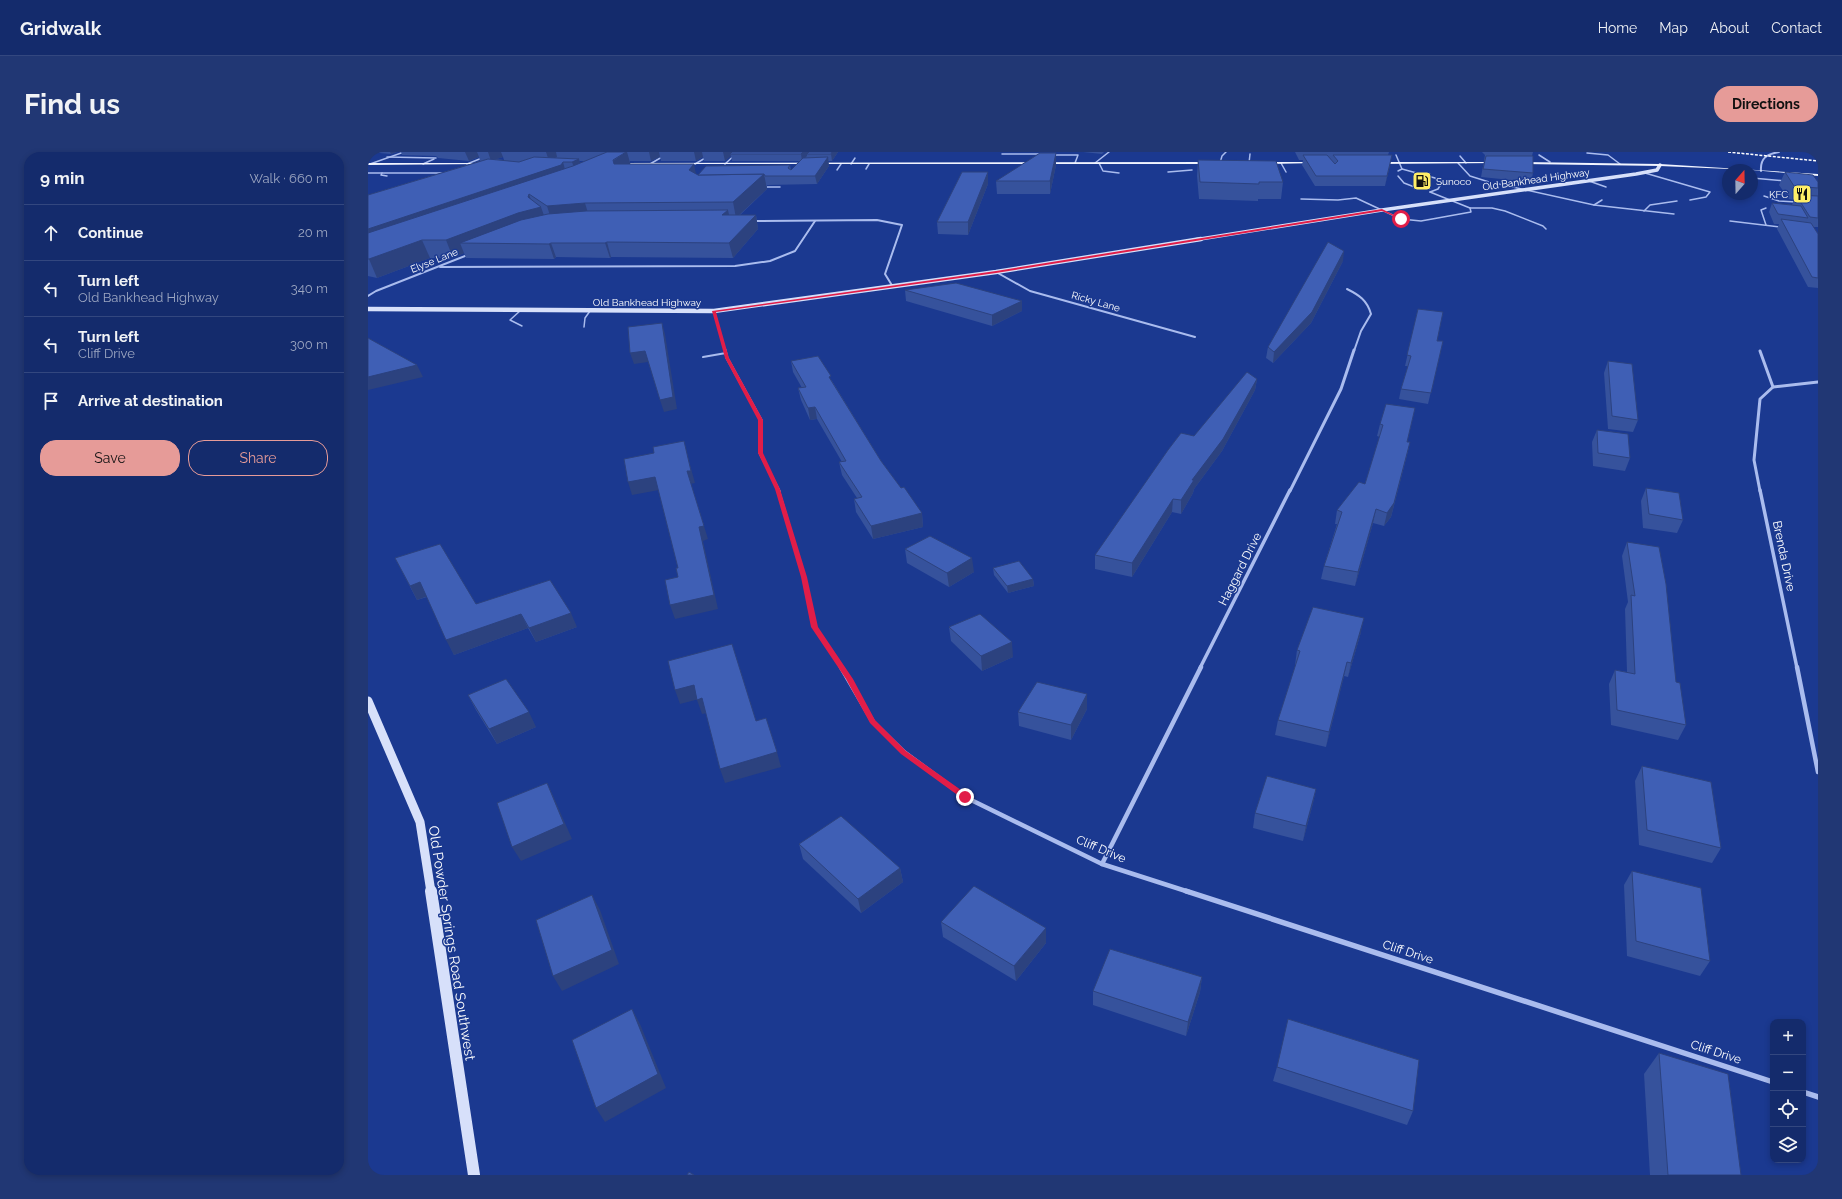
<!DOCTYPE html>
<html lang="en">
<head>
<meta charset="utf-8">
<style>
	:root { --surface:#142b6c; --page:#213774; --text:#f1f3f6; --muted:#9da7c2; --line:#33477f; --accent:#e69b98 }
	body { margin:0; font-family:Raleway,sans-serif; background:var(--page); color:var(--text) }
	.controls { position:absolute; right:12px; bottom:12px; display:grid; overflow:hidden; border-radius:8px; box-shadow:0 2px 6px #0003 }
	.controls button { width:36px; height:36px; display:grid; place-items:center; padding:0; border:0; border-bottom:1px solid var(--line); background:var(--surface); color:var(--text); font:20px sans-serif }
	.compass { position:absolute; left:1354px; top:12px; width:36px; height:36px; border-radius:50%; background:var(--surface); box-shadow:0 2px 6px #0003; rotate:20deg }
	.stop { position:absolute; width:12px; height:12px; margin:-9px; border:3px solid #e11d48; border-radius:50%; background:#fff }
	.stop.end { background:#e11d48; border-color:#fff; box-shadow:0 1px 4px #0008 }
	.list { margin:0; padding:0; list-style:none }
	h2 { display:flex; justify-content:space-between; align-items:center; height:52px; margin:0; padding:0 16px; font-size:17px }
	h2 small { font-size:13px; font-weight:400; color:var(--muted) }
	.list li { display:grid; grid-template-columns:26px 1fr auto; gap:12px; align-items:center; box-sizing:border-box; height:56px; padding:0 16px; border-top:1px solid var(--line) }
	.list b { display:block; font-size:15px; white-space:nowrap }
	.list p { margin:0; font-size:13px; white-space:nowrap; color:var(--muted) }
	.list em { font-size:13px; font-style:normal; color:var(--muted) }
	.actions { display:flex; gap:8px; padding:12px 16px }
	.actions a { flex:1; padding:9px 0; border:1px solid var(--accent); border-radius:16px; text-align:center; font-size:14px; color:var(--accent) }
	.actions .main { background:var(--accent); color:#111 }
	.icon { flex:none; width:22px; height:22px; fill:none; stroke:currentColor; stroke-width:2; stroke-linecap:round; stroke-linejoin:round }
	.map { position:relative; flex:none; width:1450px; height:1023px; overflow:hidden; border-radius:16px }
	header { display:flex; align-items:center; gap:24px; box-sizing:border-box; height:56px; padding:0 20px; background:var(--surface); border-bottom:1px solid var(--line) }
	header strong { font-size:19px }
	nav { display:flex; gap:22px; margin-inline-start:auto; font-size:14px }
	.intro { display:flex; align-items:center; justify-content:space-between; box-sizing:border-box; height:96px; padding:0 24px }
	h1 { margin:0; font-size:28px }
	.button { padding:10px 18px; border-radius:16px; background:var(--accent); color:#111; font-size:14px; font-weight:700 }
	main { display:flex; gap:24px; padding:0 24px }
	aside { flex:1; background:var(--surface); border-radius:16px; box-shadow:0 2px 6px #0003 }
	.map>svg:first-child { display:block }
</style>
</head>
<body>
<header>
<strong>Gridwalk</strong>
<nav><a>Home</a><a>Map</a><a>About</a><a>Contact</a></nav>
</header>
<div class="intro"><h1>Find us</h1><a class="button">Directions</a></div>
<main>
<aside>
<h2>9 min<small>Walk · 660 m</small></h2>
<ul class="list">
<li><svg class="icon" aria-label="ahead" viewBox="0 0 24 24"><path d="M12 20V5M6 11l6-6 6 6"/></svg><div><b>Continue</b></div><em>20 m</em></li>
<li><svg class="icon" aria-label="left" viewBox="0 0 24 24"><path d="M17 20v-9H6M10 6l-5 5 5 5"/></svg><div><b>Turn left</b><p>Old Bankhead Highway</p></div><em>340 m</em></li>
<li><svg class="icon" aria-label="left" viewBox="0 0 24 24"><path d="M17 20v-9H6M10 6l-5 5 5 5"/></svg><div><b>Turn left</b><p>Cliff Drive</p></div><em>300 m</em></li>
<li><svg class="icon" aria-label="arrive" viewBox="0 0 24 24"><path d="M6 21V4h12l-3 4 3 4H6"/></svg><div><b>Arrive at destination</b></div></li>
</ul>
<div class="actions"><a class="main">Save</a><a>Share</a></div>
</aside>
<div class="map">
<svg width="1450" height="1023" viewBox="0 0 1450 1023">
	<rect width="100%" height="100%" fill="#1b3990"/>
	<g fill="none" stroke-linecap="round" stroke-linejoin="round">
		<!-- lane-far1 -->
		<g stroke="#aabcee" stroke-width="1.5">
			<path d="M1219,1L1240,3L1252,12"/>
			<path d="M634,2H674"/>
			<path d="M684,3H710L707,11"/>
			<path d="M1028,3L1034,17L1030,19"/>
			<path d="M1171,3L1182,10"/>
			<path d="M1092,4L1098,11"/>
			<path d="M19,5L68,6"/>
			<path d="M727,11L741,0"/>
			<path d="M731,11L735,19L751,21"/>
			<path d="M852,11L854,4L858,0"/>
			<path d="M881,11L882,2"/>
			<path d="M913,11L918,20"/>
			<path d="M1090,11L1102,24L1121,30"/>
			<path d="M2,12L36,0"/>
			<path d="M55,12L66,7"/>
			<path d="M99,12L114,6"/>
			<path d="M282,12L294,5"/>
			<path d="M327,12L339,5"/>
			<path d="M357,12L370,0"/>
			<path d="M483,12L487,6"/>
			<path d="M498,17L501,12"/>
			<path d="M1034,17L1067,26L1073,32L1070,37L1062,40"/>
			<path d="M469,18L473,12"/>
			<path d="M800,20L824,18"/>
			<path d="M0,21H78"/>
			<path d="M14,21L13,23L19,24"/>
			<path d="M1277,21L1342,40L1338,45L1322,48"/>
			<path d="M1030,24L1036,31L1049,36"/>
			<path d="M1384,26L1417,29"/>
			<path d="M1221,29L1238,35"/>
			<path d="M1131,32L1226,53L1306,62"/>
			<path d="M396,35H412"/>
			<path d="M1396,44L1411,49L1428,50"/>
			<path d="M933,47L970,48L988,46L1033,67L1053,69L1103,60L1102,56L1062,40"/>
			<path d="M1226,53L1234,48"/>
			<path d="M1102,56H1124L1137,59L1175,74L1178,77"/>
			<path d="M1398,56L1393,58L1398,73"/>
			<path d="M1276,59L1282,53L1309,49"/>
			<path d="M1362,69L1412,75"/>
			<path d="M153,158L142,168L154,174"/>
			<path d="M216,175L217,166L222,159"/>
		</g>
		<!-- lane -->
		<path stroke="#aabcee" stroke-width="2" d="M335,205L358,201"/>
		<!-- street-far4 -->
		<g stroke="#aabcee" stroke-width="2">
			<path d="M1393,19C1392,6 1399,2 1411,0"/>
			<path d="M384,69L509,68L534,73L517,122L525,135"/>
			<path d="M72,115L367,114L402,109L427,99L447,69"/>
			<path d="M628,120L662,139L827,185"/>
			<path d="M979,137C991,143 999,148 1003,162L993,179L986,199"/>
			<path d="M0,144L8,139L102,102"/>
			<path d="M346,159L357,199"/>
		</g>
		<!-- street-far3 -->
		<g stroke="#aabcee" stroke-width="3">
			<path d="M357,198L359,206L393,268L392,301L411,339"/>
			<path d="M1392,199L1405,235L1392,247L1386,308L1392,339"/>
			<path d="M1405,235L1450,230"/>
			<path d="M922,339L973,237L986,198"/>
		</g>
		<!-- street-far2 -->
		<g stroke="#aabcee" stroke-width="3.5">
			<path d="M410,338L436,425L447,475L474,516"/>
			<path d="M1392,338L1429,516"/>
			<path d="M832,516L922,338"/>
		</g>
		<!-- street-far1 -->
		<g stroke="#aabcee" stroke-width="4.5">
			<path d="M473,515L505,570L536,600L597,645L734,712L821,740"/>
			<path d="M1429,515L1450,620"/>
			<path d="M734,712L833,515"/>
		</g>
		<!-- street -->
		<g stroke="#aabcee" stroke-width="5.5">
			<path d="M818,739L1405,930"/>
			<path d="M1435,940L1450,945"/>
		</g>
		<!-- secondary-far3 -->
		<path stroke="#d7e0fa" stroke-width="3.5" d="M826,88L1014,58L1268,22L1289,18L1292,13"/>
		<!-- secondary-far2 -->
		<path stroke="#d7e0fa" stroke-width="4.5" d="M0,157L346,159L628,120L833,87"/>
		<!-- secondary-far1 -->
		<path stroke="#d7e0fa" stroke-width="9" d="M0,549L52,670L63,740"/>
		<!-- secondary -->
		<path stroke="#d7e0fa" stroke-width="12" d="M63,739L106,1023"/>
		<!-- primary -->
		<g fill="#f1f4ff" fill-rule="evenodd">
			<path d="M842,10L843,12H248L250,11Z"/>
			<path d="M895,10H948L950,11L896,12Z"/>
			<path d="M1009,10H1130L1132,11L1010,12Z"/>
			<path d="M1152,10L1292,12L1450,22V24L1384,18L1292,14L1151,12Z"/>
			<path d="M0,11H114L116,12L0,13Z"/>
		</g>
		<!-- rail -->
		<path stroke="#fff" stroke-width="1.5" stroke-dasharray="3 1.5" stroke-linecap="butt" d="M1360,0L1450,9"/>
	</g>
	<!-- wall -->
	<g fill="#36529c" fill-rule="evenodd">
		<path d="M0,0H29L23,2Z"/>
		<path d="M33,0H470L464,9H460L461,14L449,32L399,33V37L372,63H388L390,77L365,106L243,105L242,106L188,105L186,107L98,106L96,101L85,106H62L9,126L0,124V43L112,9L111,5L101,9L70,6L68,4L34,3ZM363,4L364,9H431L423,18L422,13L330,23L328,22L262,12V9H283L292,5L293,9H328L335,5L336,9H357ZM135,5L136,8L128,7ZM211,9H217L212,11Z"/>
		<path d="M715,0H736L734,2Z"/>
		<path d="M927,0H1021L1020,3L1022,13L1017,34H947L934,13L935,8H931Z"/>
		<path d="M1114,0H1165L1164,4L1165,21L1163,30L1113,25L1117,3Z"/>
		<path d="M830,8L915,30L913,47H890V49L831,47L829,24Z"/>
		<path d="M688,13L682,42H629L628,29Z"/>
		<path d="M620,20V32L600,83L570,82L569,70Z"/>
		<path d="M1417,20L1450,30V75H1445L1450,82V136L1440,135L1409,77L1411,72H1406L1401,60L1404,51L1424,53L1426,48L1421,47L1411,33Z"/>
		<path d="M975,109L943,171L905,211L898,206L900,195Z"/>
		<path d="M537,138L654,149V159L624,174L538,149Z"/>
		<path d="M1050,157L1069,189H1075L1060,252L1031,247L1033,237L1040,214H1037Z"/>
		<path d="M423,209L464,229L513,309L533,336L554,361L555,375L505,387L488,360L486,347L489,346L474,323L471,310H474L449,267L442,268L433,248L430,236H434L425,220Z"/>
		<path d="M1240,209L1270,268L1265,280L1240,277L1236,221Z"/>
		<path d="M889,227L887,238L854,299L826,337L825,341L813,362L804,360L764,425L727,417V403L826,284Z"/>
		<path d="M1047,256L1039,290H1042L1039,303L1023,365L1016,374L1005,371L987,434L953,427L956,414L969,372H967L969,358L997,332L1012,285L1009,284L1012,272Z"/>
		<path d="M1229,278L1262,306L1257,319L1225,314L1224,290Z"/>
		<path d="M1278,336L1315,368L1309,381L1275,376L1273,349Z"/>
		<path d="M1259,390L1308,530L1318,573L1310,588L1243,573L1241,532L1247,518L1259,520L1257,457L1260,450L1254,404Z"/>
		<path d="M537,397L606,420L581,435L539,411Z"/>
		<path d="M27,406L108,452L209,475L168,490L160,476L86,503L59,445L49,448Z"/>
		<path d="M625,416L665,427L666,434L640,441L626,423Z"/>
		<path d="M581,475L645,505L614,519L583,489Z"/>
		<path d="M993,480L980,525L976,524L958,595L907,583L910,568L928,513H927L929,498Z"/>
		<path d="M719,542V557L703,588L651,574L650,560Z"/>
		<path d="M100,543L168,575L129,592L108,558Z"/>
		<path d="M1274,614L1353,696L1344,711L1271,693L1267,629Z"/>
		<path d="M948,637L945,651L935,689L885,676L887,661Z"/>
		<path d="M431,692L532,716L535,730L493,761L435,707Z"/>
		<path d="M1264,719L1342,809L1332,824L1259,804L1256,733Z"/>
		<path d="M573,770L678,791L648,829L575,785Z"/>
		<path d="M834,825L832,840L818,884L725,853V839Z"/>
		<path d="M1291,901L1373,1023H1282L1276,922Z"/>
		<path d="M909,915L1045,959L1039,973L905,929Z"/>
	</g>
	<!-- shaded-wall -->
	<g fill="#2c427f">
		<path d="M22,0H29L23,2Z"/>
		<path d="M97,0H109L111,5L101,9Z"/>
		<path d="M120,0H133L135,5L123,9Z"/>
		<path d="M178,0H188L189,5L181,9Z"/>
		<path d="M258,0H259L263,14L249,23L245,9Z"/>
		<path d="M281,0H291L292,5L283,9Z"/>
		<path d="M326,0H334L335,5L328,9Z"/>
		<path d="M355,0H367L362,2L363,4L357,9Z"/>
		<path d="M435,0H443L439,2V4L434,9L433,2Z"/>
		<path d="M464,0H470L464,9L463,2Z"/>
		<path d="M688,1V13L682,42V29Z"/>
		<path d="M1024,3L1022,13L1017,34L1019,24Z"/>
		<path d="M460,5L461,14L449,32L447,24Z"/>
		<path d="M211,7L215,22L209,25L204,10Z"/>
		<path d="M195,10L199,25L0,97V77Z"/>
		<path d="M326,12L329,27L321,18Z"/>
		<path d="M620,20V32L600,83V70Z"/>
		<path d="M396,22L399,37L368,66L365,50Z"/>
		<path d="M161,42L166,57L173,55L179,72L92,91L96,101L85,106L78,88L160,45Z"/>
		<path d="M217,51L222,68L184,70L179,54Z"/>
		<path d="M360,58L363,72L354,63Z"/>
		<path d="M388,63L390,77L365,106L361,91Z"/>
		<path d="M54,88L62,106L9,126L1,107Z"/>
		<path d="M239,90L243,105L242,106L237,91Z"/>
		<path d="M183,91L188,105L186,107L181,92Z"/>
		<path d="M976,99L975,109L943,171L905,211L906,200Z"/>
		<path d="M654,149V159L624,174V163Z"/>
		<path d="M294,171L297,182L309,257L296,260L292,248Z"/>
		<path d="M277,199L280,210L266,212L262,201Z"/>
		<path d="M49,213L55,225L0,238V225Z"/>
		<path d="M889,227L887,238L854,299L826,337L825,341L813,362V348L824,328Z"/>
		<path d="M447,255L449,267L442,268L440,256Z"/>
		<path d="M316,289L319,302L327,331L322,332L319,319Z"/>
		<path d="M1042,290L1023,365L1016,374L1019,361Z"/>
		<path d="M287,325L291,338L264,343L260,330Z"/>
		<path d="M805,347L804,360L764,425V411Z"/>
		<path d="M1008,357L1005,371L987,434L990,420Z"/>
		<path d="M554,361L555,375L505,387L503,374Z"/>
		<path d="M336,374L340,387L335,389L350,457L307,467L302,453L331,375Z"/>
		<path d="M604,406L606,420L581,435L579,421Z"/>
		<path d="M665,427L666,434L640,441L639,434Z"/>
		<path d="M52,430L60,444L49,448L42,434Z"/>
		<path d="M203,461L209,475L168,490L161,476Z"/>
		<path d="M153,462L160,476L86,503L78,488Z"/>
		<path d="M996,466L993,480L980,525L983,511Z"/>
		<path d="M644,490L645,505L614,519L613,504Z"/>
		<path d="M979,510L976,524L958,595L961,580Z"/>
		<path d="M326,533L331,547L312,552L307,538Z"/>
		<path d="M719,542V557L703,588V573Z"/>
		<path d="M334,546L339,561L334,562L329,548Z"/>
		<path d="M161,560L168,575L129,592L121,577Z"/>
		<path d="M409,600L413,615L357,631L352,617Z"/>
		<path d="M179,631L186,646L204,687L153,709L144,695Z"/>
		<path d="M948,637L945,651L935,689L938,674Z"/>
		<path d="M532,716L535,730L493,761L490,747Z"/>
		<path d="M224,743L232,758L251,812L194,839L185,824Z"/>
		<path d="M678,776V791L648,829L646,814Z"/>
		<path d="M834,825L832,840L818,884L820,870Z"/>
		<path d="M264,857L272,872L298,936L237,970L228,956Z"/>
	</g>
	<!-- building -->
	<g fill="#3f5fb5" stroke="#2c427f">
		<path d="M239,0H258L245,8L246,12H326L321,18L330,23L396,22L365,50L217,51L179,54L161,42L160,45L173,55L150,61L78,88H54L1,107H0V81L205,14Z"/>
		<path d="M364,0H435L433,2H362Z"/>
		<path d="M441,0H464L463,2H439Z"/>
		<path d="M672,1H688L682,29H628Z"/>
		<path d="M935,3H959L967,12L970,9L965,3H1024L1019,24H948Z"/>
		<path d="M1118,4H1165V21L1115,17Z"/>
		<path d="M166,5L211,7L204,10H195L193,13L0,77V43L120,7L151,10Z"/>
		<path d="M460,5L447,24H397L396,22L330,23L338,14L422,13L420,16L423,18L435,6Z"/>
		<path d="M830,8L908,9L915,30H891V32L832,30Z"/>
		<path d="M594,20H620L600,70H569Z"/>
		<path d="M1417,20L1445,23L1450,30V36L1426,34Z"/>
		<path d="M1428,43L1450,44V66L1442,65Z"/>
		<path d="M1404,51L1433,54L1440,66L1410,62Z"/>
		<path d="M360,58L354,63H388L361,91L239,90L237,91H183L181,92L92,91L153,68L180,62L218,59Z"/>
		<path d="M1413,67L1443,71L1450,82V126L1444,125Z"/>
		<path d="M960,90L976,99L944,160L906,200L900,195Z"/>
		<path d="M588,131L654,149L624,163L537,138Z"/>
		<path d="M1050,157L1075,160L1069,189H1075L1063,241L1033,237L1043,204L1039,203Z"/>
		<path d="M294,171L305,245L292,248L277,199L262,201L260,175Z"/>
		<path d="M0,186L49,213L0,225Z"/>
		<path d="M450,204L463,224L461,225L513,309L533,336L536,335L554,361L503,374L486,347L494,345L471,310L478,309L447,255L440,256L430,236L438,235L423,209Z"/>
		<path d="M1240,209L1264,212L1270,268L1244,264Z"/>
		<path d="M879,220L889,227L855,287L824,328H826L813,348L805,347L764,411L727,403L800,298L813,281L826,284Z"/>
		<path d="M1018,252L1047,256L1039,290H1042L1026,351L1019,361L1008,357L990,420L956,414L974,360L969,358L991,330L997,332L1015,273L1012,272Z"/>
		<path d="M1229,278L1260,282L1262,306L1230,301Z"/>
		<path d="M316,289L323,319H319L336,374L331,375L346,443L302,453L297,428L310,425L308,416H310L287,325L260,330L256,307L286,301L285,295Z"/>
		<path d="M1278,336L1311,341L1315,368L1281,362Z"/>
		<path d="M562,384L604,406L579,421L537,397Z"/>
		<path d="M1259,390L1291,395L1298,432L1308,530L1312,531L1318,573L1249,558L1247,518L1267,522L1263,443L1267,444Z"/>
		<path d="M72,392L108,452L182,428L203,461L161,476L153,462L78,488L52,430L42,434L27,406Z"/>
		<path d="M651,409L665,427L639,434L625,416Z"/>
		<path d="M945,455L996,466L983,511L979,510L961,580L910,568L932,499L929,498Z"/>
		<path d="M612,462L644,490L613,504L581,475Z"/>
		<path d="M364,492L388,569L398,566L409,600L352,617L334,546L329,548L326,533L307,538L300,509Z"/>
		<path d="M138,527L161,560L121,577L100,543Z"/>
		<path d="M669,530L719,542L703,573L650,560Z"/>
		<path d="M1274,614L1343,630L1353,696L1279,678Z"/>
		<path d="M899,624L948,637L938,674L887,661Z"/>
		<path d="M179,631L196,672L144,695L129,651Z"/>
		<path d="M473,664L532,716L490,747L431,692Z"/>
		<path d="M1264,719L1333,736L1342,809L1268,789Z"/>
		<path d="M606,734L678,776L646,814L573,770Z"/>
		<path d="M224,743L244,798L185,824L168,768Z"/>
		<path d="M742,797L834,825L820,870L725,839Z"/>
		<path d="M264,857L290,922L228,956L204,888Z"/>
		<path d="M920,867L1051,908L1045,959L909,915Z"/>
		<path d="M1291,901L1360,922L1373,1023H1300Z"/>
		<path d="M321,1020L326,1023H319Z"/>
	</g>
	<!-- route -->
	<path fill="#e11d48" d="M1014,57L1034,67H1032L1014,59L628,121L348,160L361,206L395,268V301L412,337L439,425L450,475L485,527L507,568L538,599L600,643V647H595L533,602L502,571L478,527L443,475L433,425L407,337L390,301V268L357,206L344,159L628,119Z"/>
	<!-- icons -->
	<defs>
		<g id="fuel-square" transform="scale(1)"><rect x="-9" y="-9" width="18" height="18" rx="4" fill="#ffee67" stroke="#1b3990"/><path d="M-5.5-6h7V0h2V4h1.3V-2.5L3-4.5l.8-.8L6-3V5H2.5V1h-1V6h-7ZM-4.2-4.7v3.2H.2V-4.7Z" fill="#111"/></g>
		<g id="restaurant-square" transform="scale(1)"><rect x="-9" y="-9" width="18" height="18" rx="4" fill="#ffee67" stroke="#1b3990"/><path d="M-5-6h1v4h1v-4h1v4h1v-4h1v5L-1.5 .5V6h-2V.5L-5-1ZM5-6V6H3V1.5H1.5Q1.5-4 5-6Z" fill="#111"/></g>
	</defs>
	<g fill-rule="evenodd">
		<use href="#fuel-square" x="1054" y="29"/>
		<use href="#restaurant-square" x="1434" y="42"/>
	</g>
	<g text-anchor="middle" stroke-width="3" stroke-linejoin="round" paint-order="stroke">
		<!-- far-street labels -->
		<g font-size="10" fill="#fff" stroke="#1b3990">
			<text transform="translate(1168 27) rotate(-8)" y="4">Old Bankhead Highway</text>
			<text transform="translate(66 108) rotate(-22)" y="4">Elyse Lane</text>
			<text transform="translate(728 149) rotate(16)" y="4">Ricky Lane</text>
			<text x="279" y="154">Old Bankhead Highway</text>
		</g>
		<!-- far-poi labels -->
		<g font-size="10" fill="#fff" stroke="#1b3990" text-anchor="start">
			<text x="1068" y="33">Sunoco</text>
			<text x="1420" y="46" text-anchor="end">KFC</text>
		</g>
		<!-- street labels -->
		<g font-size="12" fill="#fff" stroke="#1b3990">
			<text transform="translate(1416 404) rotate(78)" y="4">Brenda Drive</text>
			<text transform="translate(872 417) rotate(-63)" y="4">Haggard Drive</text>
			<text transform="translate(733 697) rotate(23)" y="4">Cliff Drive</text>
			<text transform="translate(1040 800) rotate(18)" y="4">Cliff Drive</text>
			<text transform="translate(1348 900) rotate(18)" y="4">Cliff Drive</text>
		</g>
		<!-- near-street labels -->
		<g font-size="14" fill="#fff" stroke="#1b3990">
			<text transform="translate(84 791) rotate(81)" y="5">Old Powder Springs Road Southwest</text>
		</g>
	</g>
</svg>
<div class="controls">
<button>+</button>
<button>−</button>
<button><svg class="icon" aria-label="locate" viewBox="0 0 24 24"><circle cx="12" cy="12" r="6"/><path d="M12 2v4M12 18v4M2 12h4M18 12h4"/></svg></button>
<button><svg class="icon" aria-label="layers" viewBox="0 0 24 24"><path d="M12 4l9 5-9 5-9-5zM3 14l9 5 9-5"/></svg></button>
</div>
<svg class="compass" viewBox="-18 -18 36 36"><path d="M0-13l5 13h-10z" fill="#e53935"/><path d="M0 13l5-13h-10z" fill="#9da7c2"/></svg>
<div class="stop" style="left:1033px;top:67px"></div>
<div class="stop end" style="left:597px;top:645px"></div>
</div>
</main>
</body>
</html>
